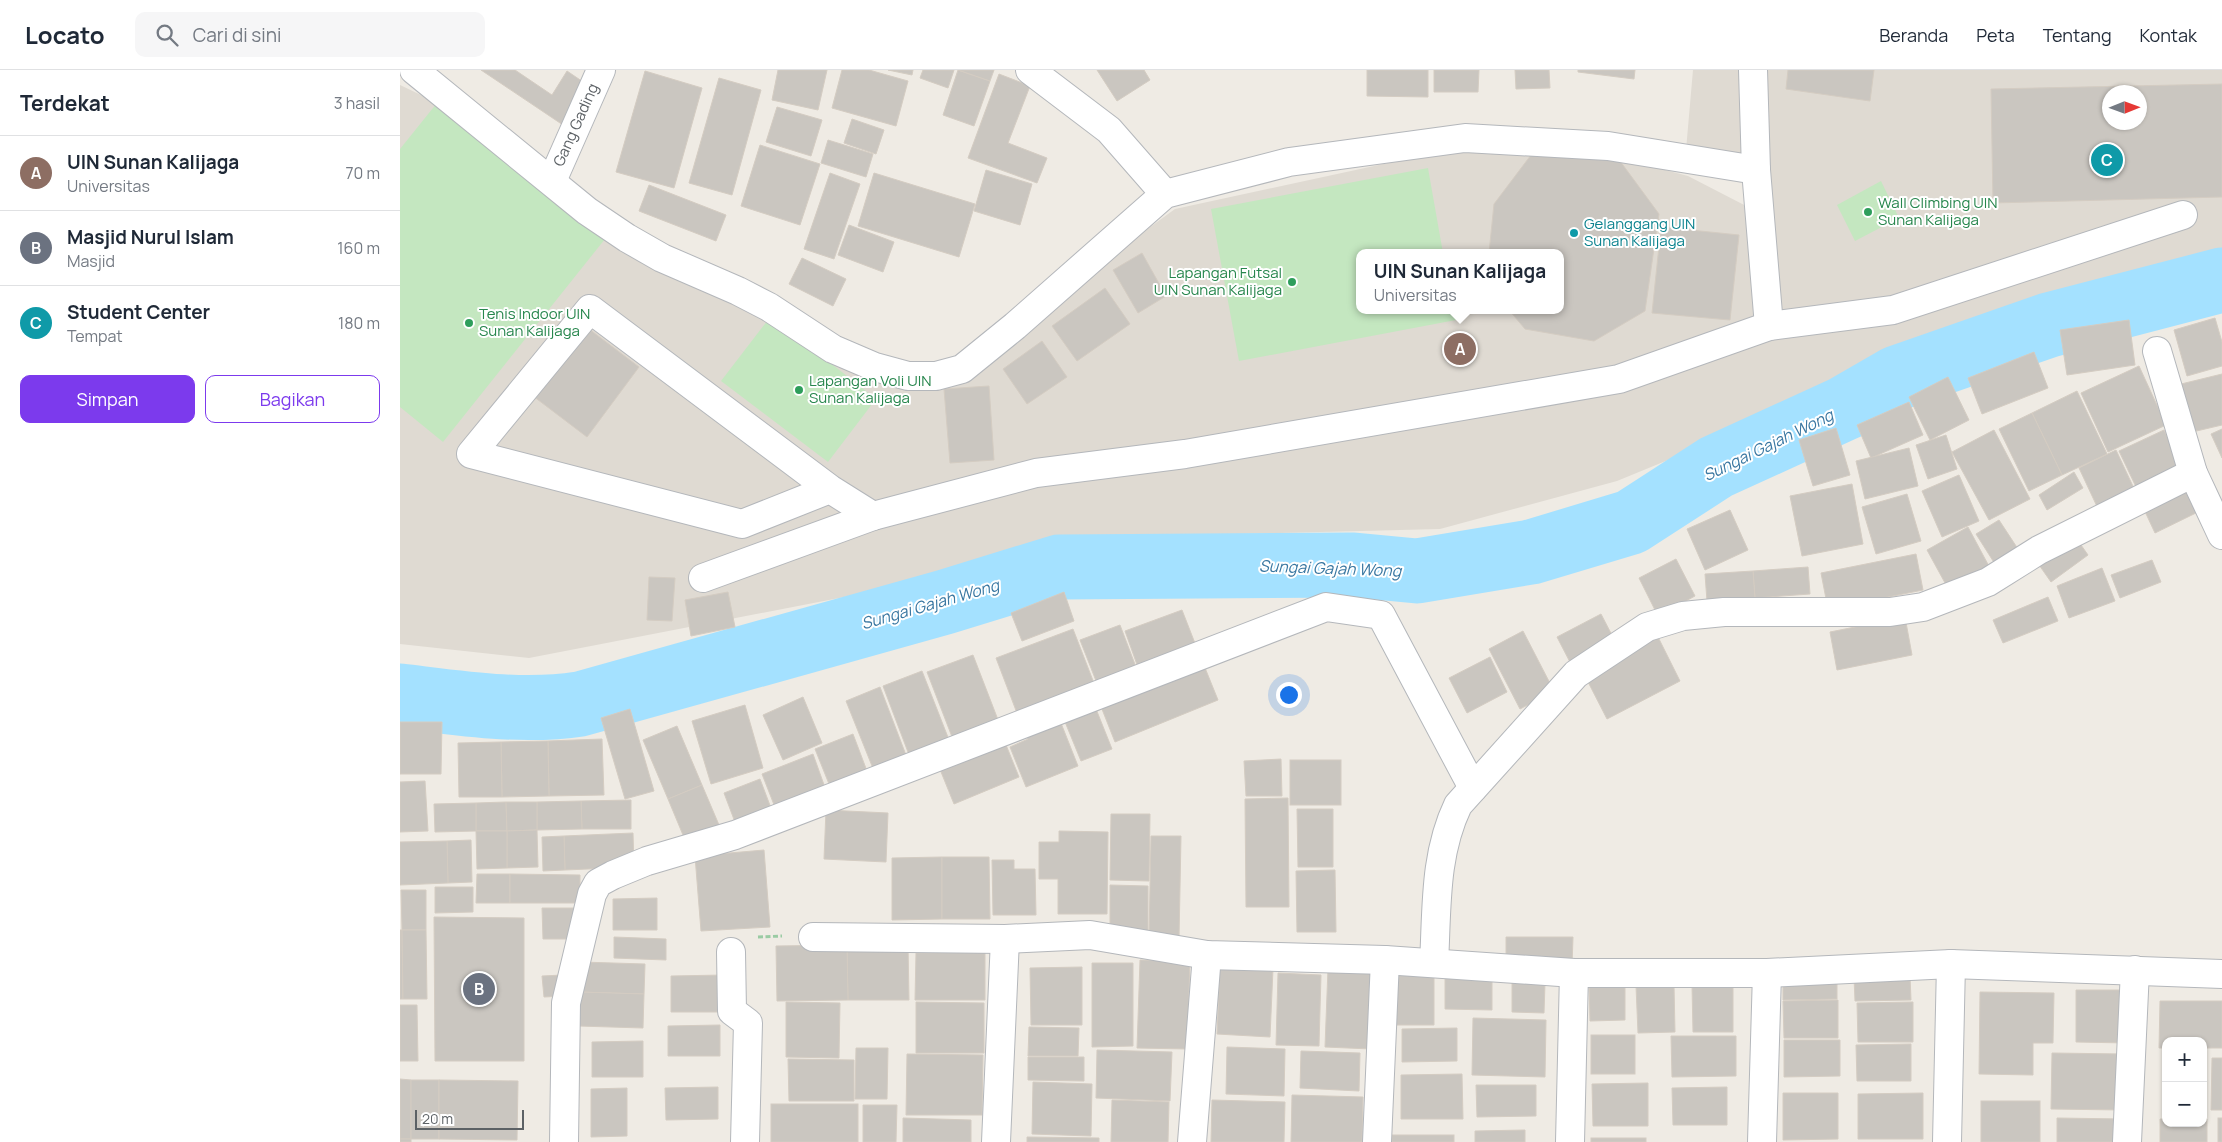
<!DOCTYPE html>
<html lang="id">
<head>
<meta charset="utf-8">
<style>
	:root { --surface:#fff; --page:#f6f6f7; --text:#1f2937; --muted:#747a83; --line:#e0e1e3; --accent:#7c3aed }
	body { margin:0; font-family:Manrope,sans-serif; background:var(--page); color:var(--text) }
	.controls { position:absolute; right:15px; bottom:15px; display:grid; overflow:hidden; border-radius:10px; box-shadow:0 1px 4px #0004 }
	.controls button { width:45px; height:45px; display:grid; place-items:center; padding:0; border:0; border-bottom:1px solid var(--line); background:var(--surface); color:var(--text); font:25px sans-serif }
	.compass { position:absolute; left:1702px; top:15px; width:45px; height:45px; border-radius:50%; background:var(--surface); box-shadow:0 1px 4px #0004; rotate:89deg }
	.scale { position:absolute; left:15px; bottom:12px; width:109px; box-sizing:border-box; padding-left:5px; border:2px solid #5c6165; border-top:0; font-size:14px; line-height:18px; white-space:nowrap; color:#5c6165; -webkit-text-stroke:4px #fff; paint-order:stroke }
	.you { position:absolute; left:888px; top:624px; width:18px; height:18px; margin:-12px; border:4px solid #fff; border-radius:50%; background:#1a73e8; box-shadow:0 0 0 8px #1a73e833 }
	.badge { display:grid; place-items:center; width:32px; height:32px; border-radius:50%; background:var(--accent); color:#fff; font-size:16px; font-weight:700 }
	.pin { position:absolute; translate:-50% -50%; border:2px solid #fff; box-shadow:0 1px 5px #0006 }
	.popup { position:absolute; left:956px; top:179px; width:208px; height:65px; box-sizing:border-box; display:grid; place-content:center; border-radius:10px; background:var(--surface); filter:drop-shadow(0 1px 4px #0005); font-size:16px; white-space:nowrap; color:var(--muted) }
	.popup b { font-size:19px; color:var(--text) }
	.popup::after { content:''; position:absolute; left:50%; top:100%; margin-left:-10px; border:10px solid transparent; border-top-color:var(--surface) }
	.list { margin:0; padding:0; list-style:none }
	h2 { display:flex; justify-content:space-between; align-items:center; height:65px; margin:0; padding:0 20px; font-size:21px }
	h2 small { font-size:16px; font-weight:400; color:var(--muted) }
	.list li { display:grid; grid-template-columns:32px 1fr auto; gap:15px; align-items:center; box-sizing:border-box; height:75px; padding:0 20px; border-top:1px solid var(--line) }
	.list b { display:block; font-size:19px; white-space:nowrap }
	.list p { margin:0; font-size:16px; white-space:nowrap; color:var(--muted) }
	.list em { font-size:16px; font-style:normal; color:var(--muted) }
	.actions { display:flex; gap:10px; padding:15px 20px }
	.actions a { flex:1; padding:11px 0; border:1px solid var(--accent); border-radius:10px; text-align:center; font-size:18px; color:var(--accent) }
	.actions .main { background:var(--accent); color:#fff }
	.icon { flex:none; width:28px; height:28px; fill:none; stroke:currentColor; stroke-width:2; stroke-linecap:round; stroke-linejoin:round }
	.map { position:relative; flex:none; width:1822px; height:1072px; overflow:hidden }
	header { display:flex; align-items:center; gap:30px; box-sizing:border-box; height:70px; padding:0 25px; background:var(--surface); border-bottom:1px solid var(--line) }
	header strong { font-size:24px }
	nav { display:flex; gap:28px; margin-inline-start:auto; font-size:18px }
	.search { width:350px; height:45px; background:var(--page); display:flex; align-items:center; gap:12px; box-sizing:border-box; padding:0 18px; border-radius:10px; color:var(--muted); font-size:19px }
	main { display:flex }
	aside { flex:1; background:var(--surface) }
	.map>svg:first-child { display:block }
</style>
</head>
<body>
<header>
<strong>Locato</strong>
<div class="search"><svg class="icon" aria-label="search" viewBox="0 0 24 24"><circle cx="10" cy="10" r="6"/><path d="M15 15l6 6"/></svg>Cari di sini</div>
<nav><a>Beranda</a><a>Peta</a><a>Tentang</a><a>Kontak</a></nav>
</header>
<main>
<aside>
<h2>Terdekat<small>3 hasil</small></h2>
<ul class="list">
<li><span class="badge" style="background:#8d6e63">A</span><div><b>UIN Sunan Kalijaga</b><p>Universitas</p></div><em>70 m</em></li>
<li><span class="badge" style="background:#6b7280">B</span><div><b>Masjid Nurul Islam</b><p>Masjid</p></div><em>160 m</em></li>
<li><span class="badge" style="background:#0f9aa8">C</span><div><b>Student Center</b><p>Tempat</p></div><em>180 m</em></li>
</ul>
<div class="actions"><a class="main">Simpan</a><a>Bagikan</a></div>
</aside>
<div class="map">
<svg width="1822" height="1072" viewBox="0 0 1822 1072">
	<rect width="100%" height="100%" fill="#efebe4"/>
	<!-- education -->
	<path fill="#dfdad2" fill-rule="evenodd" d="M1293,0H1822V191L1621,245L1217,411L1040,459L759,466L129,588L0,574V15L67,47L152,129L535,313L775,139L1048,80L1204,84L1288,106L1350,138L1352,96L1286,80ZM1710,22H1740V52H1710ZM960,183H1160V240H960Z"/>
	<!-- green -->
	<g fill="#c4e7c0">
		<path d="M37,33L205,169L43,372L0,337V79Z"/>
		<path d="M1028,98L1043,183H960V240H1054L1056,250L839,291L811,139Z"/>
		<path d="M1481,111L1499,148L1455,171L1437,135Z"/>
		<path d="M371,246L476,329L428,392L321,311Z"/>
	</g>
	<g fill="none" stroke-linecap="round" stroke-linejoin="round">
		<!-- river -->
		<path stroke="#a4e1ff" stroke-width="65" d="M0,626C59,633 121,643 180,634L545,532L659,497L954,495L1017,501L1131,482L1231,452L1316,397L1445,338L1497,308L1649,255L1822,210"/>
	</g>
	<!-- building -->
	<g fill="#cac6c0" stroke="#d4ccc2" fill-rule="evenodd">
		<path d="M81,0H115L152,25L167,1L192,18L166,57Z"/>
		<path d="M378,0H427L418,40L372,30Z"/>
		<path d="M442,0H469L508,11L496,56L432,38Z"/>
		<path d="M488,0H513L512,5Z"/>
		<path d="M523,0H554L548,18L520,8Z"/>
		<path d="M558,0L590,11L574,56L543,45Z"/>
		<path d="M558,0H594L590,11Z"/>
		<path d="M697,0H744L750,10L717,31Z"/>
		<path d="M967,0H1028V27L967,26Z"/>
		<path d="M1034,0H1079L1078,22H1034Z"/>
		<path d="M1115,0H1149L1150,18L1116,19Z"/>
		<path d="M1178,0H1235L1234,9L1178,2Z"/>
		<path d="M1388,0H1474L1470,31L1386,19Z"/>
		<path d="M245,1L302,18L274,118L216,102Z"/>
		<path d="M599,4L630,16L608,73L647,88L637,113L568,88Z"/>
		<path d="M319,8L361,20L332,125L289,113Z"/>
		<path d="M1822,14V127L1593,133L1591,19ZM1710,22H1740V52H1710Z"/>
		<path d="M377,37L422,50L411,86L366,72Z"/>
		<path d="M452,49L484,60L476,84L444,73Z"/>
		<path d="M428,70L473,84L466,107L421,93Z"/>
		<path d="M360,75L420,94L400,155L341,136Z"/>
		<path d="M1131,85L1220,91L1259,144L1245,241L1194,271L1125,259L1109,240H1160V183H1089L1094,134Z"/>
		<path d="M586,100L632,114L620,155L574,141Z"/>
		<path d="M430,103L460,114L434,189L404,179Z"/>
		<path d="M474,103L575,134L559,187L458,156Z"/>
		<path d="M249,115L326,145L316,171L239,141Z"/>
		<path d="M449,155L494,172L483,202L438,185Z"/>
		<path d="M1261,157L1339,165L1330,250L1252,243Z"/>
		<path d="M742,183L766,226L738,243L713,200Z"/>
		<path d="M402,188L446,209L433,236L389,214Z"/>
		<path d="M705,218L730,254L677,291L652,256Z"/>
		<path d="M1815,248L1822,272V296L1787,306L1774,260Z"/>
		<path d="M1729,250L1735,295L1667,305L1660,260Z"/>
		<path d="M185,256L239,297L187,367L133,326Z"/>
		<path d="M642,271L667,307L627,334L603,299Z"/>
		<path d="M1634,282L1648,318L1582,344L1568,308Z"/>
		<path d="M1739,296L1766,355L1708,382L1681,323Z"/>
		<path d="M1822,304V355L1788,363L1777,315Z"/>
		<path d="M1548,307L1569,350L1530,370L1509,327Z"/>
		<path d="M589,316L594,390L550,393L544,319Z"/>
		<path d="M1677,321L1707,384L1662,405L1632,343Z"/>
		<path d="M1509,332L1523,365L1471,388L1457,355Z"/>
		<path d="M1632,343L1662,405L1629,421L1599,359Z"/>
		<path d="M1436,358L1450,405L1413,416L1399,370Z"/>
		<path d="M1822,359V388L1811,364Z"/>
		<path d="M1594,360L1630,429L1589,450L1552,382Z"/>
		<path d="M1764,360L1782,398L1737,419L1719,381Z"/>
		<path d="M1546,365L1557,399L1528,409L1516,375Z"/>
		<path d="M1509,378L1518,416L1465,429L1456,391Z"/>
		<path d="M1716,380L1738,427L1701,445L1679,398Z"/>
		<path d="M1674,402L1683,418L1647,440L1639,425Z"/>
		<path d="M1559,405L1579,451L1542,467L1522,421Z"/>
		<path d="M1786,412L1800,441L1755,463L1741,433Z"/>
		<path d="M1452,414L1463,474L1402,486L1390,426Z"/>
		<path d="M1507,424L1521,471L1476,484L1462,437Z"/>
		<path d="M1330,440L1348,480L1305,500L1287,459Z"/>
		<path d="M1599,450L1618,479L1595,494L1576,464Z"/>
		<path d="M1568,457L1591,500L1550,522L1527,480Z"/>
		<path d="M1674,465L1688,485L1651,512L1637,492Z"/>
		<path d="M1516,484L1523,520L1428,539L1421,503Z"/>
		<path d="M1276,489L1295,526L1258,546L1239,508Z"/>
		<path d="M1752,490L1761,512L1720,528L1711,505Z"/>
		<path d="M1408,497L1410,524L1355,528L1353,501Z"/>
		<path d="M1702,498L1715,531L1669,548L1657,516Z"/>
		<path d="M1353,501L1355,528L1307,531L1305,504Z"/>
		<path d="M249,507L275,508L272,551L247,550Z"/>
		<path d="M328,522L335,557L291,566L285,530Z"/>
		<path d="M664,522L674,551L622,571L611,543Z"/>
		<path d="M1648,527L1658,551L1603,573L1593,550Z"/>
		<path d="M782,540L798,581L740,603L725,561Z"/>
		<path d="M1201,544L1216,573L1172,596L1157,567Z"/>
		<path d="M1505,547L1512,585L1437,600L1430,562Z"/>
		<path d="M720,555L739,605L700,621L680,570Z"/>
		<path d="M673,559L697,621L620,651L596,588Z"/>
		<path d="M1123,561L1154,621L1120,639L1089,579Z"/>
		<path d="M1257,565L1280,611L1207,649L1184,604Z"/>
		<path d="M573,585L600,655L554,672L527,602Z"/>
		<path d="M1090,587L1107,622L1067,643L1049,608Z"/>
		<path d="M801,588L818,630L715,672L698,629Z"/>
		<path d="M522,601L551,675L511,690L483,616Z"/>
		<path d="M480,617L509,693L476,706L446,631Z"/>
		<path d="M403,627L422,673L383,690L363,645Z"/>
		<path d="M692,629L712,679L681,691L661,642Z"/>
		<path d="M345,635L363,698L311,714L292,651Z"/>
		<path d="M230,639L254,721L225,729L201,648Z"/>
		<path d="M657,643L678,696L626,717L610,677L628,669L623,657Z"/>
		<path d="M0,652H42L41,704H0Z"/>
		<path d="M277,656L302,715L268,729L243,670Z"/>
		<path d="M453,664L470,709L433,724L415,679Z"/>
		<path d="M602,665L619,707L554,734L537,692Z"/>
		<path d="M202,669L204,725L149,726L148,671Z"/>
		<path d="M148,671L149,726L102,727L101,672Z"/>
		<path d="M101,672L102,727H59L58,673Z"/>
		<path d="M413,684L428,726L378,745L362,704Z"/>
		<path d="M881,689L882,726H846L844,691Z"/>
		<rect x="890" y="690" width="51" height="45"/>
		<path d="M360,709L374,746L338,760L324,723Z"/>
		<path d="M25,711L28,761L0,762V712Z"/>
		<path d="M302,715L322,762L288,777L268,729Z"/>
		<path d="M888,728L889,837H846L845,729Z"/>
		<path d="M231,730V759H182L181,731Z"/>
		<path d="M181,731L182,759L137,760V732Z"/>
		<path d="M106,732L107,761H76V733Z"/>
		<path d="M106,732H137V760L107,761Z"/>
		<path d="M76,733V761L35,762L34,734Z"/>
		<path d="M897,739H933V797H898Z"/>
		<path d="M426,740L488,743L486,792L424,789Z"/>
		<path d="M711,744H750L749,811L710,810Z"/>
		<path d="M137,760L138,797L107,798V761Z"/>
		<path d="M76,761H107V798L77,799Z"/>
		<path d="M659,761L708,762L707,844H658V809H639V772H659Z"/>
		<path d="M233,763L234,797L165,800L164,766Z"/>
		<path d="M164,766L165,800L143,801L142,767Z"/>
		<path d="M751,766H781L779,869L749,868Z"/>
		<path d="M71,770L72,812L48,813L47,771Z"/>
		<path d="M47,771L48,813L0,815V772Z"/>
		<path d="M364,780L370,857L301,861L295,786Z"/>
		<path d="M542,787V849L492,850V788Z"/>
		<path d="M542,787H589L590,849H542Z"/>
		<path d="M592,790H614V799H635L636,845H593Z"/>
		<path d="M935,800L936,862H897L896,801Z"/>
		<path d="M77,804H110V833H76Z"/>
		<path d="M110,804L180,805V833H110Z"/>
		<path d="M710,815L748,816V861H710Z"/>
		<path d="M35,817H73V842L35,843Z"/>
		<path d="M1,820H26V860H2Z"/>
		<path d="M257,828V860H213V829Z"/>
		<path d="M142,838H178L179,869H143Z"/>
		<path d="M34,847L124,848V991H35Z"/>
		<path d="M0,860H2L3,929H0Z"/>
		<path d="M2,860H26L27,929H3Z"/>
		<path d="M214,867L266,869V890L214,888Z"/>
		<path d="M1106,867H1173L1172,896L1106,895Z"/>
		<path d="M447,875H508L509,930H448Z"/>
		<path d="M447,875L448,930L377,931L376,876Z"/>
		<path d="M516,883H585V930H515Z"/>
		<path d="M740,890L790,891L787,979L737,978Z"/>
		<path d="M181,892L245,894L244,924L180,922Z"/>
		<path d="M692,893H733V976L692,977Z"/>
		<path d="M682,897V955H631L630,898Z"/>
		<path d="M820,897L873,899L870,967L817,964Z"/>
		<path d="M1034,897V955H994L993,898Z"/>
		<path d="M928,898L974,899L971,979L925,977Z"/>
		<path d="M1045,901L1092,902V940L1045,939Z"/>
		<path d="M878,903L921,905L919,976L876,975Z"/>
		<path d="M163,905L164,926L144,927L142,906Z"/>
		<path d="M324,905V942H271V906Z"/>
		<path d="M1510,906L1511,930L1455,931L1454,907Z"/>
		<path d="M1437,911V929L1383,930V912Z"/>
		<path d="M1112,912L1145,913L1144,943L1112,942Z"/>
		<path d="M1189,913H1225V950L1190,951Z"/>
		<path d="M1274,915L1275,962L1238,963L1236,916Z"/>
		<path d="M1333,915V962H1293L1292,916Z"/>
		<path d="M1676,920H1728L1727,973L1676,972Z"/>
		<path d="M180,922L244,924L243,958L179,956Z"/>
		<path d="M1580,922L1654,923L1653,973H1633V1005L1579,1004Z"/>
		<path d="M1438,930V968H1384L1383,931Z"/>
		<path d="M1760,931H1822V978H1803V971H1766V978H1759Z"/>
		<path d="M386,932L440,933L439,988L386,987Z"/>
		<path d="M516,932L584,933V983H516Z"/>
		<path d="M1513,932V972H1458L1457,933Z"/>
		<path d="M0,935H17L18,991H0Z"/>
		<path d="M1073,948L1146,950L1145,1007L1072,1005Z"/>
		<path d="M320,955V986H268V956Z"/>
		<path d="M629,957L679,958L678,986H628Z"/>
		<path d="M1057,958V991L1002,992V959Z"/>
		<rect x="1191" y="965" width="44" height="39"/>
		<path d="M1271,966H1336V1006L1272,1007Z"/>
		<path d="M1384,970H1440V1006L1384,1007Z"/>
		<path d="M243,971V1007H192V972Z"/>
		<path d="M1511,974V1011H1457L1456,975Z"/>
		<path d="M827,977L885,979L884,1026L826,1024Z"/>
		<path d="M456,978H488L487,1029H455Z"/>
		<path d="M697,980L772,982L770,1031L696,1028Z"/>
		<path d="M901,981L960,983L959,1021L900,1018Z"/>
		<path d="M1652,983L1723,984L1722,1040L1651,1039Z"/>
		<path d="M507,984L583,985L582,1045H506Z"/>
		<path d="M628,987H684V1011L628,1010Z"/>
		<path d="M1812,988H1822V1040H1811Z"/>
		<path d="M388,989L454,990V1031H389Z"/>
		<path d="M1062,1004L1063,1049H1001V1005Z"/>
		<path d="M0,1009L11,1010V1069H0Z"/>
		<rect x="11" y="1010" width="28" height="59"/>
		<path d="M39,1010L118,1011L117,1070L39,1069Z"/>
		<path d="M633,1012L692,1014L691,1066L632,1064Z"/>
		<path d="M1248,1013V1056H1193L1192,1014Z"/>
		<path d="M1076,1015H1136V1046L1077,1047Z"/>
		<path d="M318,1017V1049L266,1050L265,1018Z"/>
		<path d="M1327,1017V1055H1273L1272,1018Z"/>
		<path d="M227,1018V1066L191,1067V1019Z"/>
		<path d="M1383,1023H1438V1069L1383,1070Z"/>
		<path d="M1523,1023V1069H1458V1024Z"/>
		<path d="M892,1025L963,1027L962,1072H891Z"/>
		<path d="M712,1030L769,1032L768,1072H711Z"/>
		<path d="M812,1030L885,1032L884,1072H811Z"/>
		<rect x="1581" y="1031" width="59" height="41"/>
		<rect x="371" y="1034" width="87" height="38"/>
		<path d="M463,1035H497L496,1072H463Z"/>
		<path d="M503,1048L571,1050V1072H503Z"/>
		<path d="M1657,1048L1723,1049V1072H1657Z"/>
		<rect x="1818" y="1048" width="4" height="24"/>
		<path d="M1760,1049H1766V1053H1803V1049H1807V1072H1760Z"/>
		<path d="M1125,1060V1072H1075V1061Z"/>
		<rect x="992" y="1065" width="62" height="7"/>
		<path d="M627,1067L699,1068V1072H627Z"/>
		<rect x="1191" y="1068" width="55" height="4"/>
		<rect x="0" y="1069" width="11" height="3"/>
	</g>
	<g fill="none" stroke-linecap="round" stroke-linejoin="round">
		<!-- minor casing -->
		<g stroke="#b4b7bb" stroke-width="30">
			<g id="minor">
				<path d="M14,0L187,141L227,168L262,188L338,221L369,237L433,279L475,297L508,306H536L562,299L615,256L765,124L889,92L1065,68L1208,76L1356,100"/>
				<path d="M630,0L709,60L765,124"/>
				<path d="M1353,0L1356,100L1369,256"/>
				<path d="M152,111L201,0"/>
				<path d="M1757,281L1793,403L1822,465"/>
				<path d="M430,419L342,454L71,384L190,239L430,419L473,446"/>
				<path d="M303,508L473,446L636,403L785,384L1219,309L1369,256L1493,240L1783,145"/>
				<path d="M413,867L605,869L690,865L807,885L985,890L1174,903H1367L1551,894L1822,904"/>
				<path d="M331,882L332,941L348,953L345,1072"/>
				<path d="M1034,893C1037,839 1034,785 1058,735L1176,604L1247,557L1283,546L1324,542H1490L1523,537L1588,512L1639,480L1793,403"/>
				<path d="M164,1072L166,933L192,824L198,813L213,805L247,791L335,765L926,537L981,545L1073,718"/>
				<path d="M596,1072L605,869"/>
				<path d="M792,1072L807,885"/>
				<path d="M977,1072L985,890"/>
				<path d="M1170,1072L1174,903"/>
				<path d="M1362,1072L1367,903"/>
				<path d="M1547,1072L1551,894"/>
				<path d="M1727,1072L1735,900"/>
			</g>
		</g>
		<!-- path -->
		<path stroke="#9acba3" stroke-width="3" stroke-dasharray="5 2.5" stroke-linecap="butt" d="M358,867L382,866"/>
		<!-- minor -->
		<use href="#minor" stroke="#fff" stroke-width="28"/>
	</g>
	<!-- markers -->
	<g fill="#2e9e5b" stroke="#fff" stroke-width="2">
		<circle cx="1468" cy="142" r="5"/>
		<circle cx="892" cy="212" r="5"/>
		<circle cx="69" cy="253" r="5"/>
		<circle cx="399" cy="320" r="5"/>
	</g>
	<circle fill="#0f9aa8" stroke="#fff" stroke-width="2" cx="1174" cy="163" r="5"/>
	<g text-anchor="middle" stroke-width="4" stroke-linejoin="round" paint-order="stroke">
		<!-- street labels -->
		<g font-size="15" fill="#5c6165" stroke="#fff">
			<text transform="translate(176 55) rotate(-66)" y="5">Gang Gading</text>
		</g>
		<!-- leisure labels -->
		<g font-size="15" fill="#27864d" stroke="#fff" text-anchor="start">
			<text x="1478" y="138">Wall Climbing UIN<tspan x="1478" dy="17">Sunan Kalijaga</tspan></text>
			<text x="882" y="208" text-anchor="end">Lapangan Futsal<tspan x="882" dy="17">UIN Sunan Kalijaga</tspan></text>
			<text x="79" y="249">Tenis Indoor UIN<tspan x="79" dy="17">Sunan Kalijaga</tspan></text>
			<text x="409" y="316">Lapangan Voli UIN<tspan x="409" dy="17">Sunan Kalijaga</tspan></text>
		</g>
		<!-- culture labels -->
		<g font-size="15" fill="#0d838f" stroke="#fff" text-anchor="start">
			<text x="1184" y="159">Gelanggang UIN<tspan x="1184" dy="17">Sunan Kalijaga</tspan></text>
		</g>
		<!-- water labels -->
		<g font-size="16" font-style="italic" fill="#3977a1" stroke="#fff">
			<text transform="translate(1368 375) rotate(-26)" y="6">Sungai Gajah Wong</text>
			<text transform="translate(930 498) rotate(2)" y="6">Sungai Gajah Wong</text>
			<text transform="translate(530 534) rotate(-16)" y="6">Sungai Gajah Wong</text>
		</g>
	</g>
</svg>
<div class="controls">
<button>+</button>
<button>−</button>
</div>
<svg class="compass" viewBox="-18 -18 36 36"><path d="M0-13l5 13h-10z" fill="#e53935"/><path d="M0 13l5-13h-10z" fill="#747a83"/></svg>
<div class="scale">20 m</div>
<div class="you"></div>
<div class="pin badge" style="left:1060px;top:279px;background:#8d6e63">A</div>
<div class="popup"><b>UIN Sunan Kalijaga</b>Universitas</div>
<div class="pin badge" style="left:79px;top:919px;background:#6b7280">B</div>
<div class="pin badge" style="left:1707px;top:90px;background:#0f9aa8">C</div>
</div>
</main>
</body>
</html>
